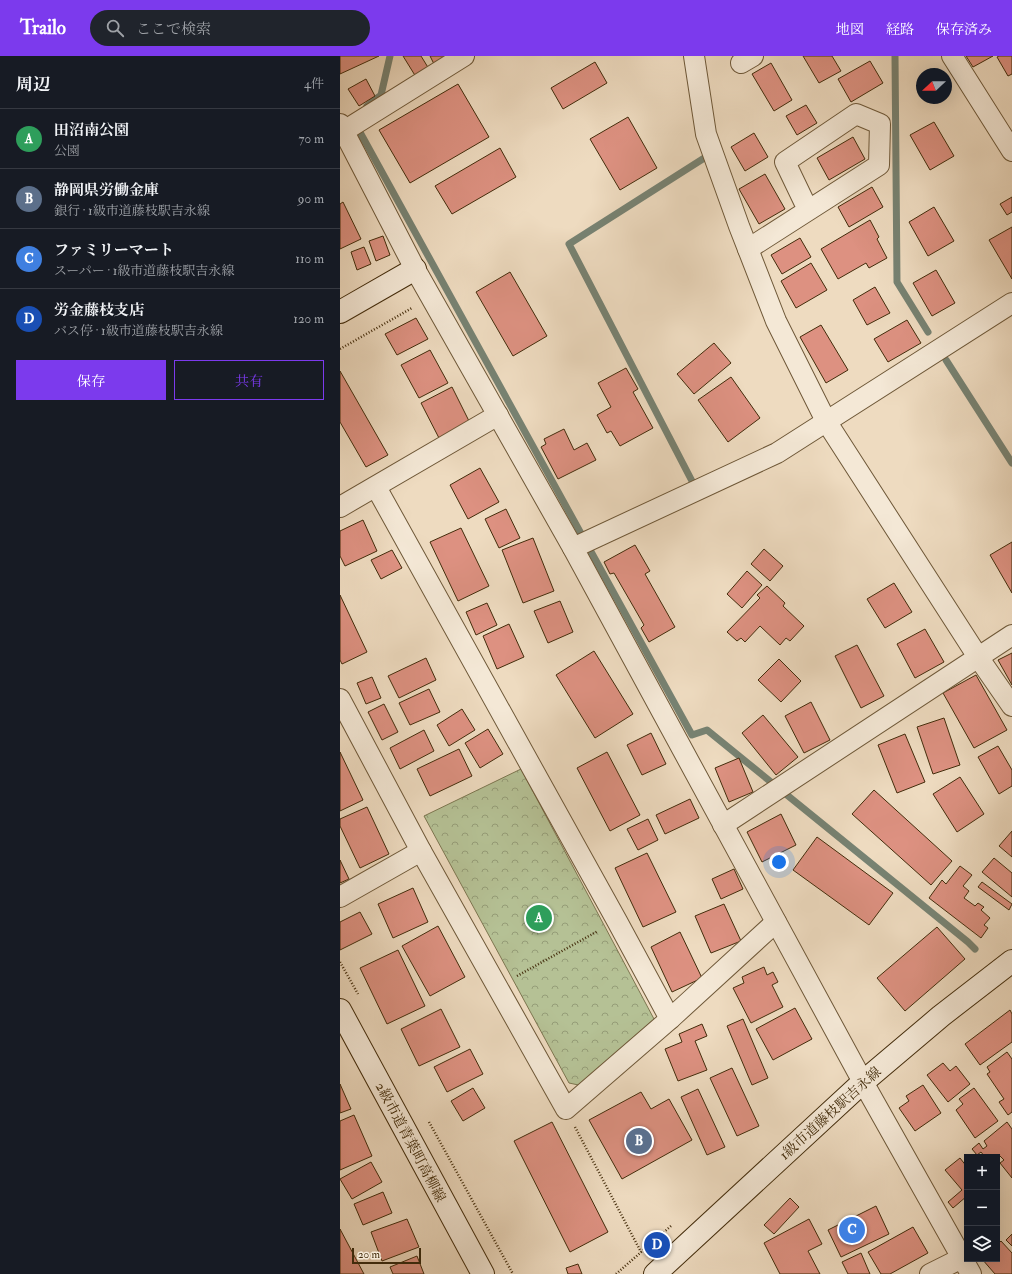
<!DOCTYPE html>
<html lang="ja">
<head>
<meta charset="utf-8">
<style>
	:root { --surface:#171b24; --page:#20242c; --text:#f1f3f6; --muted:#9ea1a6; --line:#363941; --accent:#7c3aed }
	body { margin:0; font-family:"IM FELL Double Pica","Noto Serif JP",serif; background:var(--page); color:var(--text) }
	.controls { position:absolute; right:12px; bottom:12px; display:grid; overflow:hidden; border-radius:0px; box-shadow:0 4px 16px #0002 }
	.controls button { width:36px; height:36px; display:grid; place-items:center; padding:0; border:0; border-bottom:1px solid var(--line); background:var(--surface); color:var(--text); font:20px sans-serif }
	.compass { position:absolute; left:576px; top:12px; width:36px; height:36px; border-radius:50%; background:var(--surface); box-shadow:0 4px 16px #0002; rotate:248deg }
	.scale { position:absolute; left:12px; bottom:10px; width:69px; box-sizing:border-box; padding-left:4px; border:2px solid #432c0b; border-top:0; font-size:11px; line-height:14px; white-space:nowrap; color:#432c0b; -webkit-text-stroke:3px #f4e8d6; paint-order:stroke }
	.you { position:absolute; left:439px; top:806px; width:14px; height:14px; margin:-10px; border:3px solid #fff; border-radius:50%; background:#1a73e8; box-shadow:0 0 0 6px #1a73e833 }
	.badge { display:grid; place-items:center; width:26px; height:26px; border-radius:50%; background:var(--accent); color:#fff; font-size:13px; font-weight:700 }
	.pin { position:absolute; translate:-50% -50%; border:2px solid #fff; box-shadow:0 1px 4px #0006 }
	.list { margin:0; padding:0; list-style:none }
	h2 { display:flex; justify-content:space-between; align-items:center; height:52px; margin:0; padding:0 16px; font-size:17px }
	h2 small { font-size:13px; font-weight:400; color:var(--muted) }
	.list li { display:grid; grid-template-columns:26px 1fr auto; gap:12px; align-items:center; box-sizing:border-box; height:60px; padding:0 16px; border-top:1px solid var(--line) }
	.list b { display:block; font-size:15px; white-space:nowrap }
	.list p { margin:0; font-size:13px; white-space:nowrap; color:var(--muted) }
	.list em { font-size:13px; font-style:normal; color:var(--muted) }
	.actions { display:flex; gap:8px; padding:12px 16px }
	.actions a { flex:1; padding:9px 0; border:1px solid var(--accent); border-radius:0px; text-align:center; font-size:14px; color:var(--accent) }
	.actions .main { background:var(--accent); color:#fff }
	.icon { flex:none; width:22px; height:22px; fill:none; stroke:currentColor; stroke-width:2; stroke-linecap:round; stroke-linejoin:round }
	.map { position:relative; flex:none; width:672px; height:1218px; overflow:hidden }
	header { display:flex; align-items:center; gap:24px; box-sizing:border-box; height:56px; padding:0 20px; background:var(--accent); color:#fff }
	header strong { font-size:19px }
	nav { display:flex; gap:22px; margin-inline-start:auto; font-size:14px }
	.search { width:280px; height:36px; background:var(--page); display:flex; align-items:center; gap:10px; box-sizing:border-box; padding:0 14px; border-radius:22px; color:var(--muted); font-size:15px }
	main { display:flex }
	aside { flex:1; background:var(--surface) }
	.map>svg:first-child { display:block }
</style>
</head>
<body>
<header>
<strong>Trailo</strong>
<div class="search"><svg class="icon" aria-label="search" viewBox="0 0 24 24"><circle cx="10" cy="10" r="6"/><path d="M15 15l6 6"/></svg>ここで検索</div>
<nav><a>地図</a><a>経路</a><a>保存済み</a></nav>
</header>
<main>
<aside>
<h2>周辺<small>4件</small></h2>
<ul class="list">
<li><span class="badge" style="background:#2e9e5b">A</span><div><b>田沼南公園</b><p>公園</p></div><em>70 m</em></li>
<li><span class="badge" style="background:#5c6f8a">B</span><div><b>静岡県労働金庫</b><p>銀行 · 1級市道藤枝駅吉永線</p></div><em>90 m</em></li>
<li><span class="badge" style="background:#3f7fe0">C</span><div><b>ファミリーマート</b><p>スーパー · 1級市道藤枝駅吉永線</p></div><em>110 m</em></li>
<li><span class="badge" style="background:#1a4fb4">D</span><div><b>労金藤枝支店</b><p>バス停 · 1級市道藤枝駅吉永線</p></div><em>120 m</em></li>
</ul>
<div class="actions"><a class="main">保存</a><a>共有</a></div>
</aside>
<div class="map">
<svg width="672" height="1218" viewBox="0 0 672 1218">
	<defs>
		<pattern id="park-crowns" width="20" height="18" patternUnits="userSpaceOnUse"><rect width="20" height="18" fill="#b5c195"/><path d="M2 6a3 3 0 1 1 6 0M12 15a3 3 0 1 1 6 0" fill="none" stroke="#959d78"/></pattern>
	</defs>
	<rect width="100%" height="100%" fill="#eedbc0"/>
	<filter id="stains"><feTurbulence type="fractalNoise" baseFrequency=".005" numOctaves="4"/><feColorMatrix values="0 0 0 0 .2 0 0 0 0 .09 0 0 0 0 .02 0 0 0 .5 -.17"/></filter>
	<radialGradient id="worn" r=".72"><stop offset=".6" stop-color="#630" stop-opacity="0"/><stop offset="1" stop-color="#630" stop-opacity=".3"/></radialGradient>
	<!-- park -->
	<path fill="url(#park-crowns)" stroke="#7c7650" d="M181,713L314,963L243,1030L229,1027L84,760Z"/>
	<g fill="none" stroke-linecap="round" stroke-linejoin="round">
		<!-- stream -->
		<g stroke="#778272" stroke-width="7">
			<path d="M555,0L557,226L588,276"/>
			<path d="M27,50L41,39L50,0"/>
			<path d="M16,69L352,679L367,674L628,886L635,893"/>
			<path d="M606,304L672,407"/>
			<path d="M353,427L229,188L369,99L368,96"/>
		</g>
	</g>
	<!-- building -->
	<g fill="#dd9181" stroke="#432c0b">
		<path d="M0,0H39L0,18Z"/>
		<path d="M63,0H81L89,13L76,21Z"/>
		<path d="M90,0H105L107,3L95,10Z"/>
		<path d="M463,0H492L501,15L479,27Z"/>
		<path d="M626,0H653L633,11Z"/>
		<path d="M659,0H672V18L668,20L657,1Z"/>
		<path d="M530,5L543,27L511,46L498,23Z"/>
		<path d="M255,6L267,27L223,53L211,32Z"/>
		<path d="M431,7L452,44L434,55L412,18Z"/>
		<path d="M26,23L35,40L19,50L8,33Z"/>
		<path d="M118,28L149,81L70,127L39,74Z"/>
		<path d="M466,49L477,67L457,79L446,60Z"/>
		<path d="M288,61L317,112L280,134L250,83Z"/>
		<path d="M594,66L614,100L590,114L570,79Z"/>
		<path d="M414,77L428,101L405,115L391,91Z"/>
		<path d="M513,81L525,103L489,124L477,102Z"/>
		<path d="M160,92L176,121L112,158L95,130Z"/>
		<path d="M425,118L445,153L419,168L399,133Z"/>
		<path d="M532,131L543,151L509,171L498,151Z"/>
		<path d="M672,141V156L667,159L660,148Z"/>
		<path d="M3,146L21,183L0,193V148Z"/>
		<path d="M594,151L614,185L588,200L569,166Z"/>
		<path d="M530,164L539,181L537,183L547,202L529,212L526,207L498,223L481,193Z"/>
		<path d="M672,171V223L649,184Z"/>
		<path d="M43,180L50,199L36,205L29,185Z"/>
		<path d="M460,182L471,201L442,218L431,199Z"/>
		<path d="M24,191L31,208L17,214L11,196Z"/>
		<path d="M471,207L487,234L456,252L441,225Z"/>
		<path d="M596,214L615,247L592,260L573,227Z"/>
		<path d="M170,216L207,280L173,300L136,236Z"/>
		<path d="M535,231L550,257L527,269L513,244Z"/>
		<path d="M76,262L88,283L57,299L45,278Z"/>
		<path d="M567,264L581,287L548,306L534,283Z"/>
		<path d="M481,269L508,314L486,327L460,281Z"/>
		<path d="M374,287L391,307L354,338L337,318Z"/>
		<path d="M90,294L108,327L79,342L61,309Z"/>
		<path d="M286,312L298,333L293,336L313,372L280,390L271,375L267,377L257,359L271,351L258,327Z"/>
		<path d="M0,315L48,399L26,411L0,366Z"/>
		<path d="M391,321L420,362L388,386L358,344Z"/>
		<path d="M112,331L131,369L100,384L81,347Z"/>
		<path d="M224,373L234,394L247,387L256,404L218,423L201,391L206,388L204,383Z"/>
		<path d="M140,412L159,446L128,463L110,429Z"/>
		<path d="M166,453L180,482L159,492L145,463Z"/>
		<path d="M23,464L37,495L5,510L0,500V475Z"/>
		<path d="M121,472L149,530L118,545L90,486Z"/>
		<path d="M193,482L214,535L183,547L162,494Z"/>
		<path d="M672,486V537L650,499Z"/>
		<path d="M295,489L310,515L305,518L335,571L309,586L301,572L304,569L274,517L270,518L264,506Z"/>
		<path d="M424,493L443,510L430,525L411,508Z"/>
		<path d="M52,494L62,512L41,523L31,504Z"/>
		<path d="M407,515L422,529L402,552L387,538Z"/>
		<path d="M554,527L572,556L545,572L527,543Z"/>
		<path d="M427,530L445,547L443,550L464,570L450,585L446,582L440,589L420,570L405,586L401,582L397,585L387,576L420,542L417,539Z"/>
		<path d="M0,539L27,596L2,608L0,604Z"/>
		<path d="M220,545L233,576L208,587L194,555Z"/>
		<path d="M147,547L157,569L136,579L126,556Z"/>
		<path d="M169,568L184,601L157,613L143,580Z"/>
		<path d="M585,573L604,606L575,622L557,588Z"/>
		<path d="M517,589L544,640L521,652L495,600Z"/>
		<path d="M254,595L293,658L255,682L216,619Z"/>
		<path d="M672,597V629L658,604Z"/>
		<path d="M86,602L96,624L59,642L48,620Z"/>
		<path d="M439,603L461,625L441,646L418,624Z"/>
		<path d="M636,619L667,674L634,692L603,637Z"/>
		<path d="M32,621L41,642L26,648L17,627Z"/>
		<path d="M89,633L100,656L70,669L59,647Z"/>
		<path d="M471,646L490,684L464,697L445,660Z"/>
		<path d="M44,648L58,676L42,684L28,656Z"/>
		<path d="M122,653L135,674L109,690L97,669Z"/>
		<path d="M423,659L458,701L436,719L402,677Z"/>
		<path d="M604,662L620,709L593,718L577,671Z"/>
		<path d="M148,673L163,698L140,712L125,687Z"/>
		<path d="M84,674L94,695L60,713L50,692Z"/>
		<path d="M311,677L326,708L302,719L287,689Z"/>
		<path d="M565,678L585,726L557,737L538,689Z"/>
		<path d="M658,690L672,714V730L659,738L638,701Z"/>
		<path d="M119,693L132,720L90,740L77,713Z"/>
		<path d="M0,696L23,744L0,755Z"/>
		<path d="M267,696L300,759L270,775L237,712Z"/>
		<path d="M399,702L413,736L389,746L375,712Z"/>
		<path d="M620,721L644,758L617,776L593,738Z"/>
		<path d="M534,734L612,805L591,829L512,758Z"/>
		<path d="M350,743L359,762L325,778L316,759Z"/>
		<path d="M27,751L49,798L20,812L0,770V763Z"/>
		<path d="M441,758L456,789L422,806L407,776Z"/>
		<path d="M308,763L318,784L298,794L287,773Z"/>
		<path d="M672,775V801L659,790Z"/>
		<path d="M477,781L553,837L529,869L453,814Z"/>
		<path d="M307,797L336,856L303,871L275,812Z"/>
		<path d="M654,802L672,817V841L642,816Z"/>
		<path d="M0,804L9,823L0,827Z"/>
		<path d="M620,810L632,819L623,830L629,835L624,842L635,850L638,847L644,851L641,854L650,862L644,869L648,872L641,882L589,842L602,824L606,828Z"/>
		<path d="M394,813L403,833L381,843L372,823Z"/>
		<path d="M642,826L672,848L669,854L638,831Z"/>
		<path d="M73,832L88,866L53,882L38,848Z"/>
		<path d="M384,848L401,885L371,897L355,860Z"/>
		<path d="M20,856L32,878L0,894V866Z"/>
		<path d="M98,870L125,921L90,940L62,890Z"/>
		<path d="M597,871L625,903L565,955L537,922Z"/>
		<path d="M340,876L362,922L332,936L311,891Z"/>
		<path d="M58,894L85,950L47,968L20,912Z"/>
		<path d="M424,911L427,919L433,916L438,926L432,929L443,951L411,967L393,932L404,927L402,921Z"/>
		<path d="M455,952L472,983L433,1004L416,973Z"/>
		<path d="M101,953L120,991L79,1010L61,973Z"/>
		<path d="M670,954L672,958V986L640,1009L625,988Z"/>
		<path d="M403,963L428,1022L412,1029L387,970Z"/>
		<path d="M362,968L367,980L355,985L367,1014L338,1025L325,993L342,986L339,978Z"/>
		<path d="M130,993L143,1018L107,1036L94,1011Z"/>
		<path d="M667,996L672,1003V1056L668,1059L659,1046L664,1043L647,1018L650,1016L647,1011Z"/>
		<path d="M603,1007L610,1015L616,1010L630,1028L608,1046L587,1019Z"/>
		<path d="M392,1012L419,1070L397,1080L370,1022Z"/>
		<path d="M0,1028L11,1053L0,1057Z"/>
		<path d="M583,1029L601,1057L575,1075L559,1052L569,1045L566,1040Z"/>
		<path d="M133,1032L145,1052L123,1065L111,1045Z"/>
		<path d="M634,1032L658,1065L635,1082L616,1054L623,1048L619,1043Z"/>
		<path d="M358,1033L385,1091L367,1099L341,1041Z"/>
		<path d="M301,1036L311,1053L329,1043L352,1084L282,1123L249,1064Z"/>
		<path d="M14,1059L32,1100L0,1114V1065Z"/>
		<path d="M212,1066L268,1176L230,1196L174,1085Z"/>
		<path d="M667,1066L672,1073V1122L660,1107L664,1104L660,1100L657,1102V1101H645L641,1096L637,1099L632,1093L639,1087L643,1093L647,1090L644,1085Z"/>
		<path d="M620,1102L627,1111V1140L613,1152L608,1146L622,1134L605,1114Z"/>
		<path d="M31,1106L42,1126L12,1143L0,1123Z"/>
		<path d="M43,1136L52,1157L23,1169L14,1148Z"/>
		<path d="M450,1142L459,1151L434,1178L424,1169Z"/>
		<path d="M536,1150L549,1178L501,1201L488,1174Z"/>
		<path d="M67,1163L79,1191L42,1205L31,1176Z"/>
		<path d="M469,1163L482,1188L468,1195L480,1218H440L424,1187Z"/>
		<path d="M573,1171L588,1197L550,1218H541L528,1196Z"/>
		<path d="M0,1173L24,1218H0Z"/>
		<path d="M672,1178V1190L666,1184Z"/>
		<path d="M661,1185L672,1197V1218H655L642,1203H657V1189Z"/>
		<path d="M521,1197L530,1218H508L502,1206Z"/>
		<path d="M77,1200L84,1218H53L50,1211Z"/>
		<path d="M238,1208L242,1218H228L226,1212Z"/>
	</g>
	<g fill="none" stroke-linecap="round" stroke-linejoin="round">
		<!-- street casing -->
		<g stroke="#6e5838" stroke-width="22">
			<g id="street">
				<path d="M354,0L366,78L399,170L436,265L486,365L638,601L672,650"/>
				<path d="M612,0L672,95"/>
				<path d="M401,7L413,0"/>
				<path d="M0,68L75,213L233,492L523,1026L631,1218"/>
				<path d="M4,75L124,0"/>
				<path d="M408,193L539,109L540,68L516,58L445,106L468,154"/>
				<path d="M36,431L277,865L330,963"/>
				<path d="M0,451L158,359"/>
				<path d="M233,492L437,397L672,247"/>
				<path d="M0,643L81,795L226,1053L330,963L436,866"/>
				<path d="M383,769L672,579"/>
				<path d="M0,841L81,795"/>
				<path d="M590,1218L622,1202"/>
			</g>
		</g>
		<!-- secondary casing -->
		<g stroke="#432c0b" stroke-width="24">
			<g id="secondary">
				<path d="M0,256L75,213"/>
				<path d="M0,954L143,1218"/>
				<path d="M315,1218L523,1026L601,960L672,905"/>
			</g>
		</g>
		<!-- path -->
		<g stroke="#432c0b" stroke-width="2.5" stroke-dasharray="1 2" stroke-linecap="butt">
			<path d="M0,293L72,252"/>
			<path d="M0,906L18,938"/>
			<path d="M177,920L258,875"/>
			<path d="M89,1066L173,1218"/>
			<path d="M235,1071L301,1196"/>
			<path d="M276,1218L331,1170"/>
		</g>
		<!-- street -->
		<use href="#street" stroke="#f4e8d6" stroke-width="20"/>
		<!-- secondary -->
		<use href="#secondary" stroke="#f4e8d6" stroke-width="22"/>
	</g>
	<g text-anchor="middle" stroke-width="3" stroke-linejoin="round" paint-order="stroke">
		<!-- street labels -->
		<g font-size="14" fill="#432c0b" stroke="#f4e8d6">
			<text transform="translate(490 1057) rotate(-42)" y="5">1級市道藤枝駅吉永線</text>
			<text transform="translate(71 1086) rotate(62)" y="5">2級市道青葉町高柳線</text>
		</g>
	</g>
	<rect width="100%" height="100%" filter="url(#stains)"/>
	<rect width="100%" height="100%" fill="url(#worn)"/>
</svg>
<div class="controls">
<button>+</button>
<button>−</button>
<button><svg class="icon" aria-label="layers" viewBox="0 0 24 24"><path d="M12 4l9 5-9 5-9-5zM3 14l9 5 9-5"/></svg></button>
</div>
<svg class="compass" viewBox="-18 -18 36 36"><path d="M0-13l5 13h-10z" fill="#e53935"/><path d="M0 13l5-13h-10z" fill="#9ea1a6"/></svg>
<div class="scale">20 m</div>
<div class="you"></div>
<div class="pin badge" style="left:199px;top:862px;background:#2e9e5b">A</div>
<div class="pin badge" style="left:299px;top:1085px;background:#5c6f8a">B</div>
<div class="pin badge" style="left:512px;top:1174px;background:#3f7fe0">C</div>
<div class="pin badge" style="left:317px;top:1189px;background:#1a4fb4">D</div>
</div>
</main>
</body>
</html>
